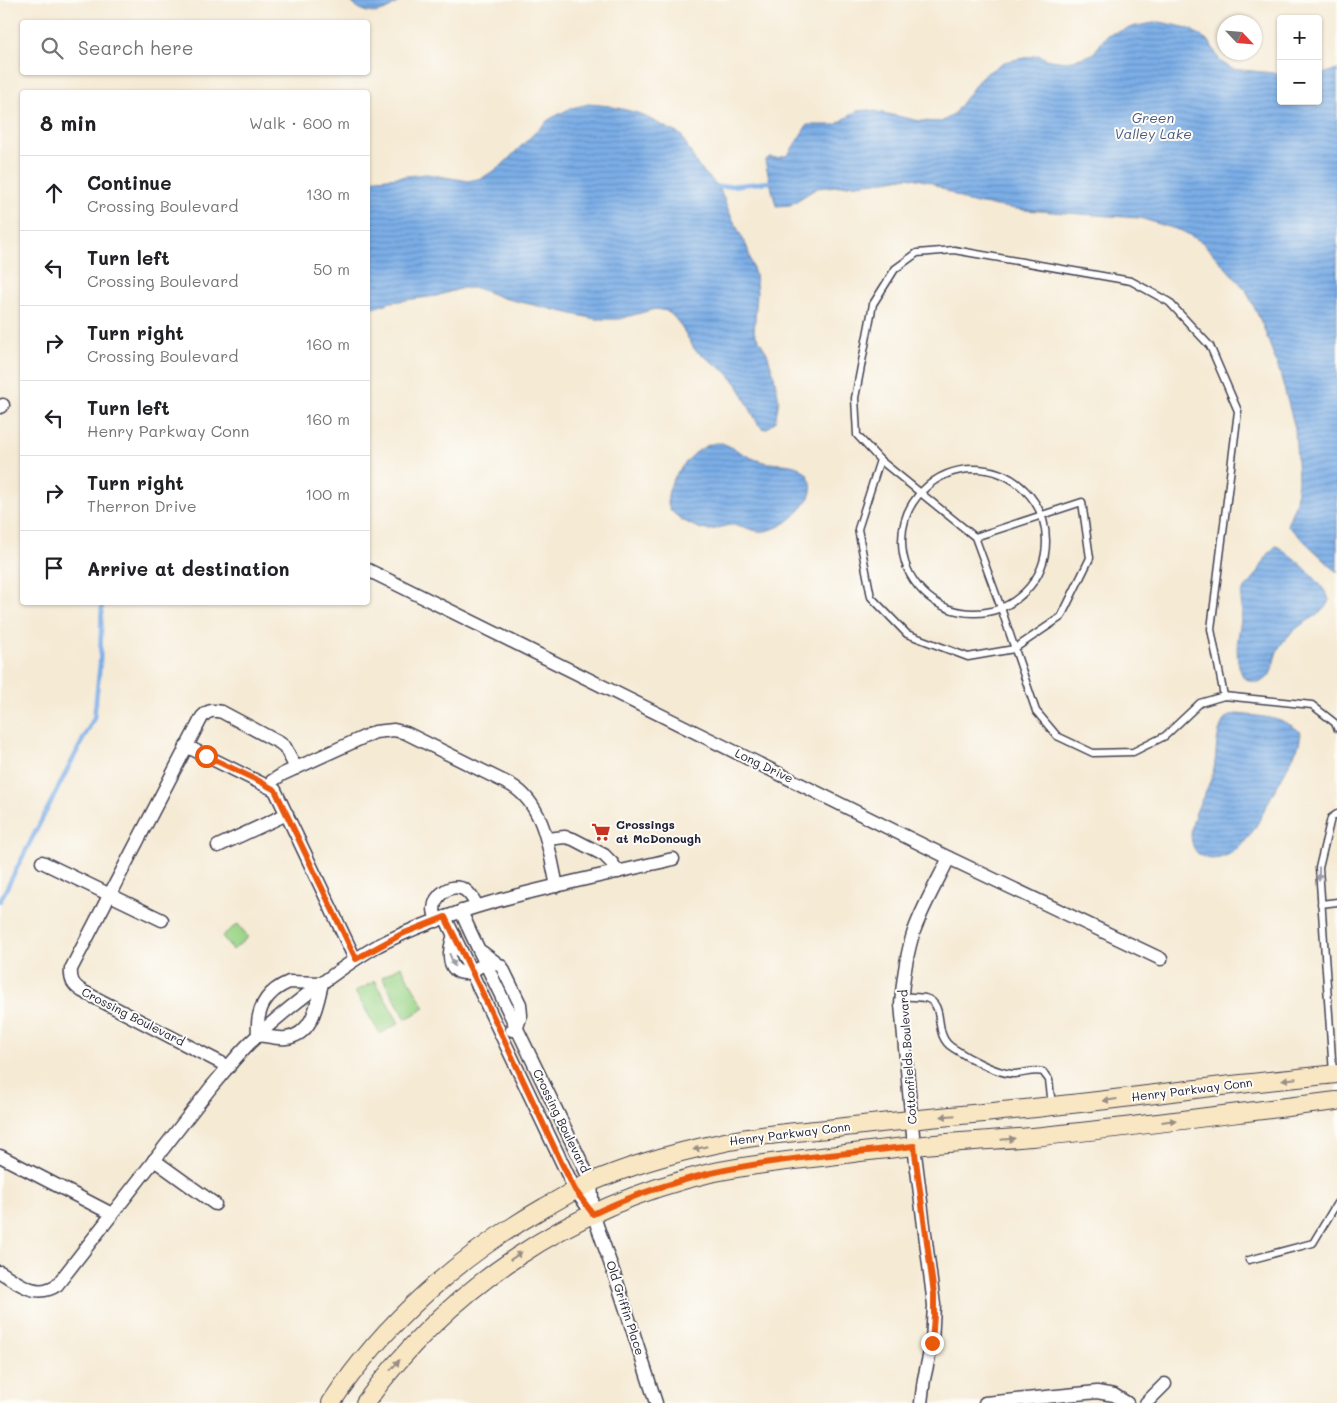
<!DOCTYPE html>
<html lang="en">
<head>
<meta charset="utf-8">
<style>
	:root { --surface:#fff; --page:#f2f2f2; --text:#202124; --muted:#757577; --line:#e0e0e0 }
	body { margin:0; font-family:Mali,sans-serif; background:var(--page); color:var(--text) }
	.controls { position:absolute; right:15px; top:15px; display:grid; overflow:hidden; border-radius:5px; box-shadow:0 1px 4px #0004 }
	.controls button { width:45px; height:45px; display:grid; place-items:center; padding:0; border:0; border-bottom:1px solid var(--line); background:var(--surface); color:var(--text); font:25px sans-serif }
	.compass { position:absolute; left:1217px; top:15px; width:45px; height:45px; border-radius:50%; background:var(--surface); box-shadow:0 1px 4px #0004; rotate:116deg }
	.stop { position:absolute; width:15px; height:15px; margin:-11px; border:4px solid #ea580c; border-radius:50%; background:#fff }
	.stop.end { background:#ea580c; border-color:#fff; box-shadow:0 1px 5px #0008 }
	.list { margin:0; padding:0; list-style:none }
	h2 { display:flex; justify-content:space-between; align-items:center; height:65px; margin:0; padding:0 20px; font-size:21px }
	h2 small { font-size:16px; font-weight:400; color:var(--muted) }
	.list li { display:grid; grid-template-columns:32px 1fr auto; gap:15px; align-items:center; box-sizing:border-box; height:75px; padding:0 20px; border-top:1px solid var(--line) }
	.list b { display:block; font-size:19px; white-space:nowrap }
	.list p { margin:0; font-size:16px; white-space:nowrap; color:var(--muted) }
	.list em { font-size:16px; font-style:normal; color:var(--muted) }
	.icon { flex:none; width:28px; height:28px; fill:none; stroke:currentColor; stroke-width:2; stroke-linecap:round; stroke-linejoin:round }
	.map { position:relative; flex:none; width:1337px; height:1403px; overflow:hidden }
	.search { position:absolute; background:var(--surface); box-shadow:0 1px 4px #0004; left:20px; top:20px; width:350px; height:55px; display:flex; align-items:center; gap:12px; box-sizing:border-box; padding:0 18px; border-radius:5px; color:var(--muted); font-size:19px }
	.panel { position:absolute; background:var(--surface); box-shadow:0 1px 4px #0004; left:20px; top:90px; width:350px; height:515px; border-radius:5px }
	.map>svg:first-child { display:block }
</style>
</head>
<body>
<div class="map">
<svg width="1337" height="1403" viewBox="0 0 1337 1403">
	<defs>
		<pattern id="water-rules" width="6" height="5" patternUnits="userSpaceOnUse" patternTransform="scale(1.25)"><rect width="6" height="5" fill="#7baee7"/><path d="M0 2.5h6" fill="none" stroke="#648dbc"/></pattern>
	</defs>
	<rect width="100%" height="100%" fill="#fdfcf7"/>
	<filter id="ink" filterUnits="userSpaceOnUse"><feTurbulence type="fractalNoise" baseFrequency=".02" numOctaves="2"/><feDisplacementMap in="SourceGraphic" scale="10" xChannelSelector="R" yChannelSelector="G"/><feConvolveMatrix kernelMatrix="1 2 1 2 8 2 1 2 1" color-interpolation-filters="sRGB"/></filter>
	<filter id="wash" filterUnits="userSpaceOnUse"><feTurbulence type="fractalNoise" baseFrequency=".0096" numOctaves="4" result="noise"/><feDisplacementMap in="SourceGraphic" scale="20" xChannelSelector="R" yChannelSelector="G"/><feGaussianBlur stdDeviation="1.12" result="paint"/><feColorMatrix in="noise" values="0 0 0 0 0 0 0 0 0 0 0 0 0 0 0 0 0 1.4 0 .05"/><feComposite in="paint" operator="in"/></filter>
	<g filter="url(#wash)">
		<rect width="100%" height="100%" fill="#f5ead4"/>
		<!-- green -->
		<g fill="#9ad487" stroke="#5e7b61">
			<path d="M238,924L248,937L233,950L222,936Z"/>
			<path d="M401,966L425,1008L406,1019L382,977Z"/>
			<path d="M375,981L399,1023L380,1034L355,992Z"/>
		</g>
		<!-- water -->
		<g fill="url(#water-rules)" stroke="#4e6891">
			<path d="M349,0H400C383,16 365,18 349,0Z"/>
			<path d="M1160,22L1188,28L1209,41L1220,61L1232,69L1273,73L1281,75V101H1318V76L1337,69V572L1287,525L1296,502L1298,479L1295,428L1280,373L1263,326L1246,290L1202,242L1182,231L1140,218L1024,210L968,202L930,182L908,177L886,181L817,188L790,205L776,206L765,161L769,157L778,158L788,155L807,125H835L857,111L869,110L920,121L941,122L953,115L981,77L1004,62L1038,55L1049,60L1067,62L1093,54L1107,35L1136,26Z"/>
			<path d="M589,104L609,106L638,113L681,135L698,166L719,187L731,216L747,247L755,275L757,293L754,332L767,353L774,376L779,400L775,422L766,429L762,428L758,424L737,384L725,371L695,350L681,326L674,317L667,311L655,309L619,319H595L503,298L477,288H463L436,296L391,302L368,310V180L427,174L468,181L482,178L500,167L548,120L571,108Z"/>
			<path d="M722,443C735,448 746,457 760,461C778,467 804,458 811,483C813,491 809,498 805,504C794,518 782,528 765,531C752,533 743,524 732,525C721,525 713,533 702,529C694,527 675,517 670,509C659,488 691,450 711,444C714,443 719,443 722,443Z"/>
			<path d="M1276,546C1289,551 1327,587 1329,600C1325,613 1311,618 1301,625C1293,631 1284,639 1279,648C1273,657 1274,674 1266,679C1258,685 1251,681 1244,678C1232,658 1239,634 1242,613C1242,606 1240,600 1242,593C1244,587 1251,584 1254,578C1262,567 1265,555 1276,546Z"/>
			<path d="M1236,714C1257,716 1286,717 1301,733L1299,745C1290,763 1280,781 1270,799C1261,817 1253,836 1237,849C1213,868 1186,859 1192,826C1195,808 1208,791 1213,773C1218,754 1214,735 1225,718Z"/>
		</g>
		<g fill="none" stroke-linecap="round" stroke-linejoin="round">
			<!-- stream -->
			<g stroke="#7baee7" stroke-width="4.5">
				<path d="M719,187L770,182"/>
				<path d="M0,901L94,718L100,664L102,602"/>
			</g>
		</g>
	</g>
	<g filter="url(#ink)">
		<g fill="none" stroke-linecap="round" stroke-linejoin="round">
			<!-- lane casing -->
			<g stroke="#424052" stroke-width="9">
				<g id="lane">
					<path d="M880,460L975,537L1001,608L1036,711L1057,736L1093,753L1133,752L1165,736L1200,703L1224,696L1312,705L1335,723L1337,728"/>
					<circle cx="974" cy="541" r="72"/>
					<path d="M975,537L1082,502L1090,558L1061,617L1014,649L968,657L907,634L871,597L858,529L880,460L857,435L855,398L873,304L895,269L917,253L954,250L1131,281L1169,302L1210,346L1238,411L1211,629L1224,696"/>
					<path d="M1321,904L1337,902"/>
					<path d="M902,996C909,997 918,997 925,998C948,1004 931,1035 953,1048C968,1058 996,1073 1013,1074C1024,1074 1033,1069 1043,1072L1049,1080L1052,1105"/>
					<path d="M1333,1073L1319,868L1331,818L1337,814"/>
					<path d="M1249,1260L1313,1243L1337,1203"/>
				</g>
			</g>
			<!-- street casing -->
			<g stroke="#424052" stroke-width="15">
				<g id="street">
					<path d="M0,407L3,405"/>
					<path d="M368,570L949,858L1161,959"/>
					<path d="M186,746L275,790L355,959"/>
					<path d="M269,786L272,781L283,774L375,732L394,730L406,733L511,785C545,805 549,851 557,886"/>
					<path d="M547,839L565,837L573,839L604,855L612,863L618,872"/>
					<path d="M218,846L287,814"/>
					<path d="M42,862L162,920"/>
					<path d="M461,911C471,935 483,958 494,981L591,1182L593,1214"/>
					<path d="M445,917L575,1190L593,1214L619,1288L656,1403"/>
					<path d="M437,921C436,917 434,913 434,909C435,894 452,882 465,890C471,894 474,900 477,906"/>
					<path d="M454,935C450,946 444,971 464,973C469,973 475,969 479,967"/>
					<path d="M482,952L502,967L520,1004L521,1015L517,1027L512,1030"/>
					<path d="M289,982L322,983C317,1004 313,1035 286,1038C277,1039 267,1036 258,1035C256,1010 265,992 289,982Z"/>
					<path d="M229,1067L82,991C73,985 70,980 71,969L202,717C208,710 213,710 222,712L280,743L285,747L296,768"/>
					<path d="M0,1156L112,1214"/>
					<path d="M154,1160L215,1204"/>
					<path d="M0,1272C19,1283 36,1299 57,1285L212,1086C226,1070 239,1052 255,1038C276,1018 299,1000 322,983C341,969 359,956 379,945C470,899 574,883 673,859"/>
					<path d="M921,1403L924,1379L932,1343L934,1305L914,1146L901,1004C903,979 906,955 914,931C923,906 937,882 949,858"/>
					<path d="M985,1403L1097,1392L1114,1395L1127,1403"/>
					<path d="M1146,1403L1165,1384"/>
				</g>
			</g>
			<!-- secondary casing -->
			<g stroke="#424052" stroke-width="20">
				<g id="secondary">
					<path d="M331,1403C385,1321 461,1255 545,1207C560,1199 574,1190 589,1183C629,1166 673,1153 716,1144C756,1135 796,1132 836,1128C895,1121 954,1116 1013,1110C1071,1105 1130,1097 1188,1090C1238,1084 1288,1079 1337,1074"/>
					<path d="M365,1403C450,1287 570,1206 710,1173C747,1165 784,1161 821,1157C852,1153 884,1149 915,1146C954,1142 993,1140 1032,1137C1134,1127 1235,1113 1337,1101"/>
				</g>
			</g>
			<!-- lane -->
			<use href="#lane" stroke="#fff" stroke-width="6"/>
			<!-- street -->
			<use href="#street" stroke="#fff" stroke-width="12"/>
			<!-- secondary -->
			<use href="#secondary" stroke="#f9e7c3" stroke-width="18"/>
		</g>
		<!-- one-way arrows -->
		<defs><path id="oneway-solid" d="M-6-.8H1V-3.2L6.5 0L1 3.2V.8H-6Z" transform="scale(1.25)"/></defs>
		<g fill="#9c9ca7">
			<use href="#oneway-solid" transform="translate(1319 874) rotate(90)"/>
			<use href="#oneway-solid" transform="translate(452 960) rotate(68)"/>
		</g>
		<g fill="#988e86">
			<use href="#oneway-solid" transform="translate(1289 1079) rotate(174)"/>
			<use href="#oneway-solid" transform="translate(1110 1100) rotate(173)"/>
			<use href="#oneway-solid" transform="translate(948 1116) rotate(175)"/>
			<use href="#oneway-solid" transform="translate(1169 1121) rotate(-7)"/>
			<use href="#oneway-solid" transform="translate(1008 1139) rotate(-5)"/>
			<use href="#oneway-solid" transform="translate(700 1148) rotate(166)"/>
			<use href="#oneway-solid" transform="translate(516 1256) rotate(-34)"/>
			<use href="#oneway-solid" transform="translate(395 1365) rotate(-48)"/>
		</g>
	</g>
	<g fill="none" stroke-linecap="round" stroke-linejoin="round" filter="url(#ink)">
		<!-- route -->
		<path stroke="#ea580c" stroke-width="6" d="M206,756L259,781L275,790L356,959L402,934L445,917L480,988L562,1164L575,1190L593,1214C630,1196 670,1183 711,1173C776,1158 847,1154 914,1146L934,1294V1315L932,1343"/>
	</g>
	<!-- icons -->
	<defs>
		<g id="supermarket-bare" transform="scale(1.5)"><path d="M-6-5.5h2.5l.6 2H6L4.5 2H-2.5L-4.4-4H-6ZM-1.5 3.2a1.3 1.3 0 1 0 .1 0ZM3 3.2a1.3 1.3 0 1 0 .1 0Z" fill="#c8321e" stroke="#fdfcf7" stroke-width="2.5" paint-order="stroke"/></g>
	</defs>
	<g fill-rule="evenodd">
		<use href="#supermarket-bare" x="601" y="832"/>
	</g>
	<g text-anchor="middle" stroke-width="4" stroke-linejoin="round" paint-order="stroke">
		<!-- street labels -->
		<g font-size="12" fill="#22223b" stroke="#fdfcf7">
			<text transform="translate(764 766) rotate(26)" y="4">Long Drive</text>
			<text transform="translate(133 1017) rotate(27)" y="4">Crossing Boulevard</text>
			<text transform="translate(908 1057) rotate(-94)" y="4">Cottonfields Boulevard</text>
			<text transform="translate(1192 1090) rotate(-7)" y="4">Henry Parkway Conn</text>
			<text transform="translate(561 1121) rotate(64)" y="4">Crossing Boulevard</text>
			<text transform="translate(790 1134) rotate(-7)" y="4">Henry Parkway Conn</text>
			<text transform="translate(625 1308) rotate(72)" y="4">Old Griffin Place</text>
		</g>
		<!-- poi labels -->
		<g font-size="12" font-weight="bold" fill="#22223b" stroke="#fdfcf7" text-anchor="start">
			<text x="616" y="829">Crossings<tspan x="616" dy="14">at McDonough</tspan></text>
		</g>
		<!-- water labels -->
		<g font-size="14" font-style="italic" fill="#465a80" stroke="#fdfcf7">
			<text x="1153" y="123">Green<tspan x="1153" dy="16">Valley Lake</tspan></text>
		</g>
	</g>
</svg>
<div class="controls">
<button>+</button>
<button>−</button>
</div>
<svg class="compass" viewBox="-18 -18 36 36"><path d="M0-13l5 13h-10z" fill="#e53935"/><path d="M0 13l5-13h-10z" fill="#757577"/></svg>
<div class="stop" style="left:206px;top:756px"></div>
<div class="stop end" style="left:932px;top:1343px"></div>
<div class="search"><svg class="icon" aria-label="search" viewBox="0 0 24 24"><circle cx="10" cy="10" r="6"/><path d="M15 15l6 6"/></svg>Search here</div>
<section class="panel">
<h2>8 min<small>Walk · 600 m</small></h2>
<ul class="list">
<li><svg class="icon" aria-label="ahead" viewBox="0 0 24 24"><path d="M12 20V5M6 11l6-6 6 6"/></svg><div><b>Continue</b><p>Crossing Boulevard</p></div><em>130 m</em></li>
<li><svg class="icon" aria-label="left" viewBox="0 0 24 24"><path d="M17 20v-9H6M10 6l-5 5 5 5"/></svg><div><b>Turn left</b><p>Crossing Boulevard</p></div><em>50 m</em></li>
<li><svg class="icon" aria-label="right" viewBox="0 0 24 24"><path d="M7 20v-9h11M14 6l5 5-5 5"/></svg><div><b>Turn right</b><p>Crossing Boulevard</p></div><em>160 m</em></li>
<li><svg class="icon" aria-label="left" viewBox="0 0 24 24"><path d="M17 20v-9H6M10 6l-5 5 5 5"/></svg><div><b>Turn left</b><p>Henry Parkway Conn</p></div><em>160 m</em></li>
<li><svg class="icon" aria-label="right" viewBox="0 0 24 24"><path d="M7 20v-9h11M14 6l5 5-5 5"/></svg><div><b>Turn right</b><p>Therron Drive</p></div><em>100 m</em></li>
<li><svg class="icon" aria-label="arrive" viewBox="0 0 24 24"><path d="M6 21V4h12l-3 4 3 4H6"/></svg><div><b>Arrive at destination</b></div></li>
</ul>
</section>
</div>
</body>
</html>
